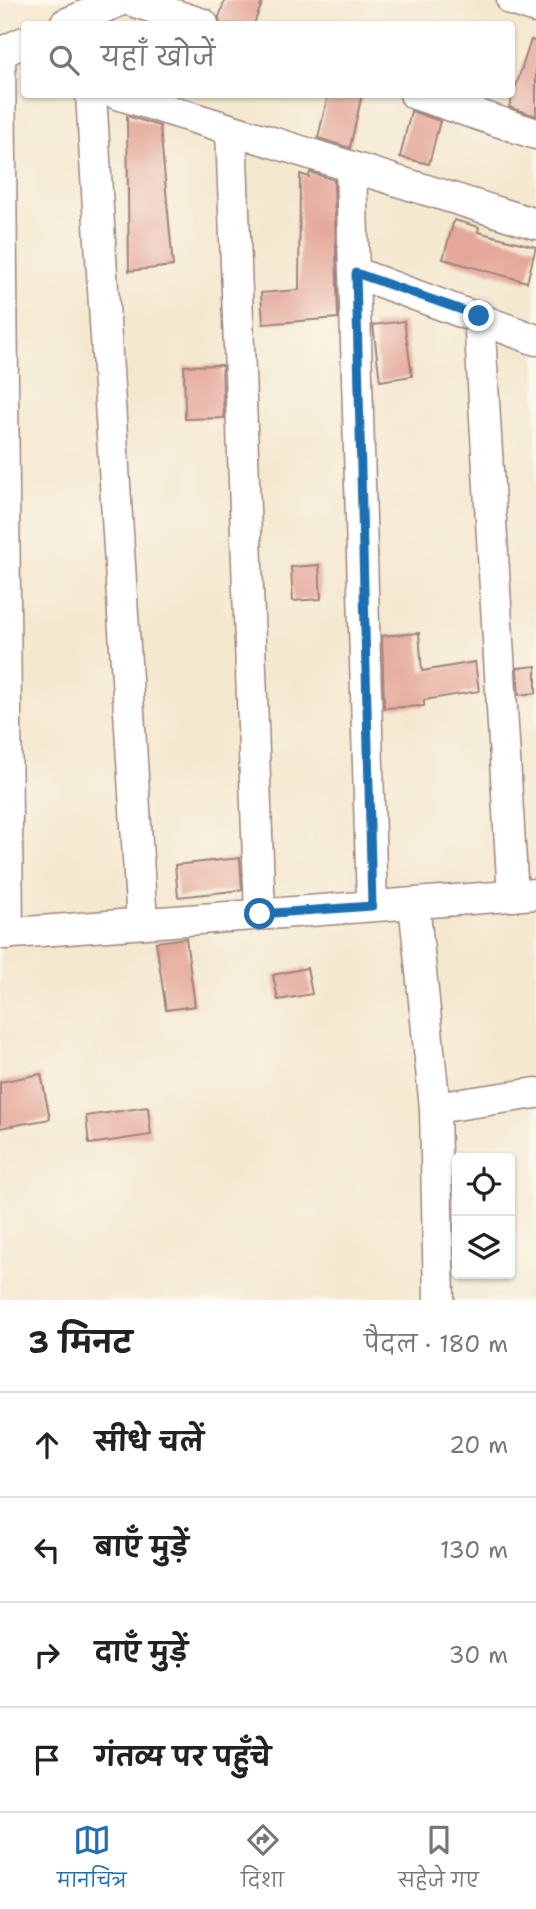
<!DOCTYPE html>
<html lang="hi">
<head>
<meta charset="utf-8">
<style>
	:root { --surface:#fff; --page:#f2f2f2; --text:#222; --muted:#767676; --line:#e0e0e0; --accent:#1f6fb2 }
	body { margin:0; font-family:"Shantell Sans","Playpen Sans Deva",sans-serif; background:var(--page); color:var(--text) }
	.controls { position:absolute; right:21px; bottom:21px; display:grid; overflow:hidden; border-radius:7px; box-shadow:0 2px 5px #0004 }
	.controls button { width:63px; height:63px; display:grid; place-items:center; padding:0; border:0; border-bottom:2px solid var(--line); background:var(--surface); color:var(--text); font:35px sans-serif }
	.stop { position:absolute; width:21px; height:21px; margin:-16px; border:5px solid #1f6fb2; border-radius:50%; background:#fff }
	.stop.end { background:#1f6fb2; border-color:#fff; box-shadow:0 2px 7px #0008 }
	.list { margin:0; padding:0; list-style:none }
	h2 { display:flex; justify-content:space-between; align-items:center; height:91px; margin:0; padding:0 28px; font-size:30px }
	h2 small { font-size:23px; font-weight:400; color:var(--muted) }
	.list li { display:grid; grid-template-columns:46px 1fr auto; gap:21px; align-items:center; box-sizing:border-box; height:105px; padding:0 28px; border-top:2px solid var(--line) }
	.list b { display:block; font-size:26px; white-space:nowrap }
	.list em { font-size:23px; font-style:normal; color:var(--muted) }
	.icon { flex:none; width:38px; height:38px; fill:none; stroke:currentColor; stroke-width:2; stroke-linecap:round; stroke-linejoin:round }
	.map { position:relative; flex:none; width:536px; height:1300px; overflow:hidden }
	.search { position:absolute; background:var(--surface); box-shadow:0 2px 5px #0004; left:21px; right:21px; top:21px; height:77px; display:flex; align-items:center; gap:18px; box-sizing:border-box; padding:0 24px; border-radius:7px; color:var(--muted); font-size:26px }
	.sheet { height:511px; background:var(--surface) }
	nav { display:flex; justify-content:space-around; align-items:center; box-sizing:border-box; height:98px; border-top:2px solid var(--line); background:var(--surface); font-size:19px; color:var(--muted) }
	nav a { display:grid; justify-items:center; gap:4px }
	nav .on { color:var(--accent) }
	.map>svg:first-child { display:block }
</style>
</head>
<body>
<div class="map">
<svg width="536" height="1300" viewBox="0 0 536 1300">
	<rect width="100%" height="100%" fill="#fbf7ec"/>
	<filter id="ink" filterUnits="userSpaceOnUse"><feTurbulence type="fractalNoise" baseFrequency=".0143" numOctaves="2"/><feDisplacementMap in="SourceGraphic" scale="14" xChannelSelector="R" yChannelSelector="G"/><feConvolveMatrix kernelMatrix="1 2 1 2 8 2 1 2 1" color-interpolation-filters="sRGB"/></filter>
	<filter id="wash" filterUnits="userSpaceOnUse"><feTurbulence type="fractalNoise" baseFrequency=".00686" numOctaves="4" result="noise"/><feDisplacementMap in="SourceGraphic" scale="28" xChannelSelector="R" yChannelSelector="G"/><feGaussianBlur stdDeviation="1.57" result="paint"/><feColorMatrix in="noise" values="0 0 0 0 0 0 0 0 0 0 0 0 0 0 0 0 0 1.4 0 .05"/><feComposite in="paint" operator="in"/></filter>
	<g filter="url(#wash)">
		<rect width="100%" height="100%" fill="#f4e8cf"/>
		<g id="blocks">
			<!-- building -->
			<g fill="#e4a799">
				<path d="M225,0H263L254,24H220L219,17Z"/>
				<path d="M531,40L536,41V116L509,107Z"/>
				<path d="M328,94H362L350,148L318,138Z"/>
				<path d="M411,111L440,121L429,164L400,157Z"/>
				<path d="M127,116L160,126L173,266L129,271Z"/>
				<path d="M310,172L334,180L338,318L263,324L261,293L299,290L300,174L309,177Z"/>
				<path d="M454,220L479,227L478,232L536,247L527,282L443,259Z"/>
				<path d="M404,321L412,376L380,381L373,325Z"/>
				<path d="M222,365L224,418L185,419L184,366Z"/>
				<path d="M319,565L321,599L293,601L291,567Z"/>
				<path d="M419,633L422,671L475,662L479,691L424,700V706L384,708L382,636Z"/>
				<path d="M536,666V693L519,695L517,668Z"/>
				<path d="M240,858L242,890L178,897L175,865Z"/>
				<path d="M186,938L195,1006L166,1010L156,942Z"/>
				<path d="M307,968L312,994L278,1000L273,975Z"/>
				<path d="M41,1074L50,1119L0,1128V1082Z"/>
				<path d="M148,1107L151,1135L89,1144L86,1116Z"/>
			</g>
		</g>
	</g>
	<g filter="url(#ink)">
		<use href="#blocks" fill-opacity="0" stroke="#9f847d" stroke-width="2"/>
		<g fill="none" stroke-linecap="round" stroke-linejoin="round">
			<!-- minor casing -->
			<g stroke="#9f847d" stroke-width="33">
				<g id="minor">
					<path d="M129,0L203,24"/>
					<path d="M512,0L536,8"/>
					<path d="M65,24L122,0"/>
					<path d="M91,94L142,923"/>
					<path d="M117,94L536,224"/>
					<path d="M415,94L536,134"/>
					<path d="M231,130L260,914"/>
					<path d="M351,167L372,906"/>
					<path d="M356,273L536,340"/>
					<path d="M479,316L513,896"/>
					<path d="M414,903L435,1108L439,1300"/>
					<path d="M0,934L536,894"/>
					<path d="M8,934L0,53L24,42"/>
					<path d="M435,1108L536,1093"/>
				</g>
			</g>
			<!-- minor -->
			<use href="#minor" stroke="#fff" stroke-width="30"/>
		</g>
	</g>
	<g fill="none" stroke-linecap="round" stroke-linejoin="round" filter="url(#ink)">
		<!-- route -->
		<path stroke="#1f6fb2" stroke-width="9" d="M260,914L372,906L356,273L479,316"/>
	</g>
</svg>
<div class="controls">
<button><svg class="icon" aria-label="locate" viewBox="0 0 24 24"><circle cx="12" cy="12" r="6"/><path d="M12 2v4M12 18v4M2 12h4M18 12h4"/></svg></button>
<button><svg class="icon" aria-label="layers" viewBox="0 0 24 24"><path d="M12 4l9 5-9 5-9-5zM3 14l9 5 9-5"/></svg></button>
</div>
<div class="stop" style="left:260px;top:914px"></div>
<div class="stop end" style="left:479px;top:316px"></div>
<div class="search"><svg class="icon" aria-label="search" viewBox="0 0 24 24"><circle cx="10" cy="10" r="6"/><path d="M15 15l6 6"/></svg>यहाँ खोजें</div>
</div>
<section class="sheet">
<h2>3 मिनट<small>पैदल · 180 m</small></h2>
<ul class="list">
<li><svg class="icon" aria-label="ahead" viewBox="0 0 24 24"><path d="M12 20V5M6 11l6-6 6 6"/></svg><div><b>सीधे चलें</b></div><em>20 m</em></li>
<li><svg class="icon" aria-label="left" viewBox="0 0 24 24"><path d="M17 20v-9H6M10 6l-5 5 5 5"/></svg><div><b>बाएँ मुड़ें</b></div><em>130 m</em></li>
<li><svg class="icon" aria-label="right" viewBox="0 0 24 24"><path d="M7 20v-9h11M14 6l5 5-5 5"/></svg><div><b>दाएँ मुड़ें</b></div><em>30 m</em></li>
<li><svg class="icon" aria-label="arrive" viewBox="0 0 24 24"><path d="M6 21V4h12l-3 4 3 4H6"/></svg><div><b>गंतव्य पर पहुँचे</b></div></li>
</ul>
</section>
<nav>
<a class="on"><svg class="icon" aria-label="map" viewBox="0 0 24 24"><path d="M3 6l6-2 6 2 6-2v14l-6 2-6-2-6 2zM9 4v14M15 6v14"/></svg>मानचित्र</a>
<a><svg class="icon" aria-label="directions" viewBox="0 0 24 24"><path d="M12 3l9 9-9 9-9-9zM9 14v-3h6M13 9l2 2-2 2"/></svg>दिशा</a>
<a><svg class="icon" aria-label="saved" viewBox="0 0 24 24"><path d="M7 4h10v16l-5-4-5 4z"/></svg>सहेजे गए</a>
</nav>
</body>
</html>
